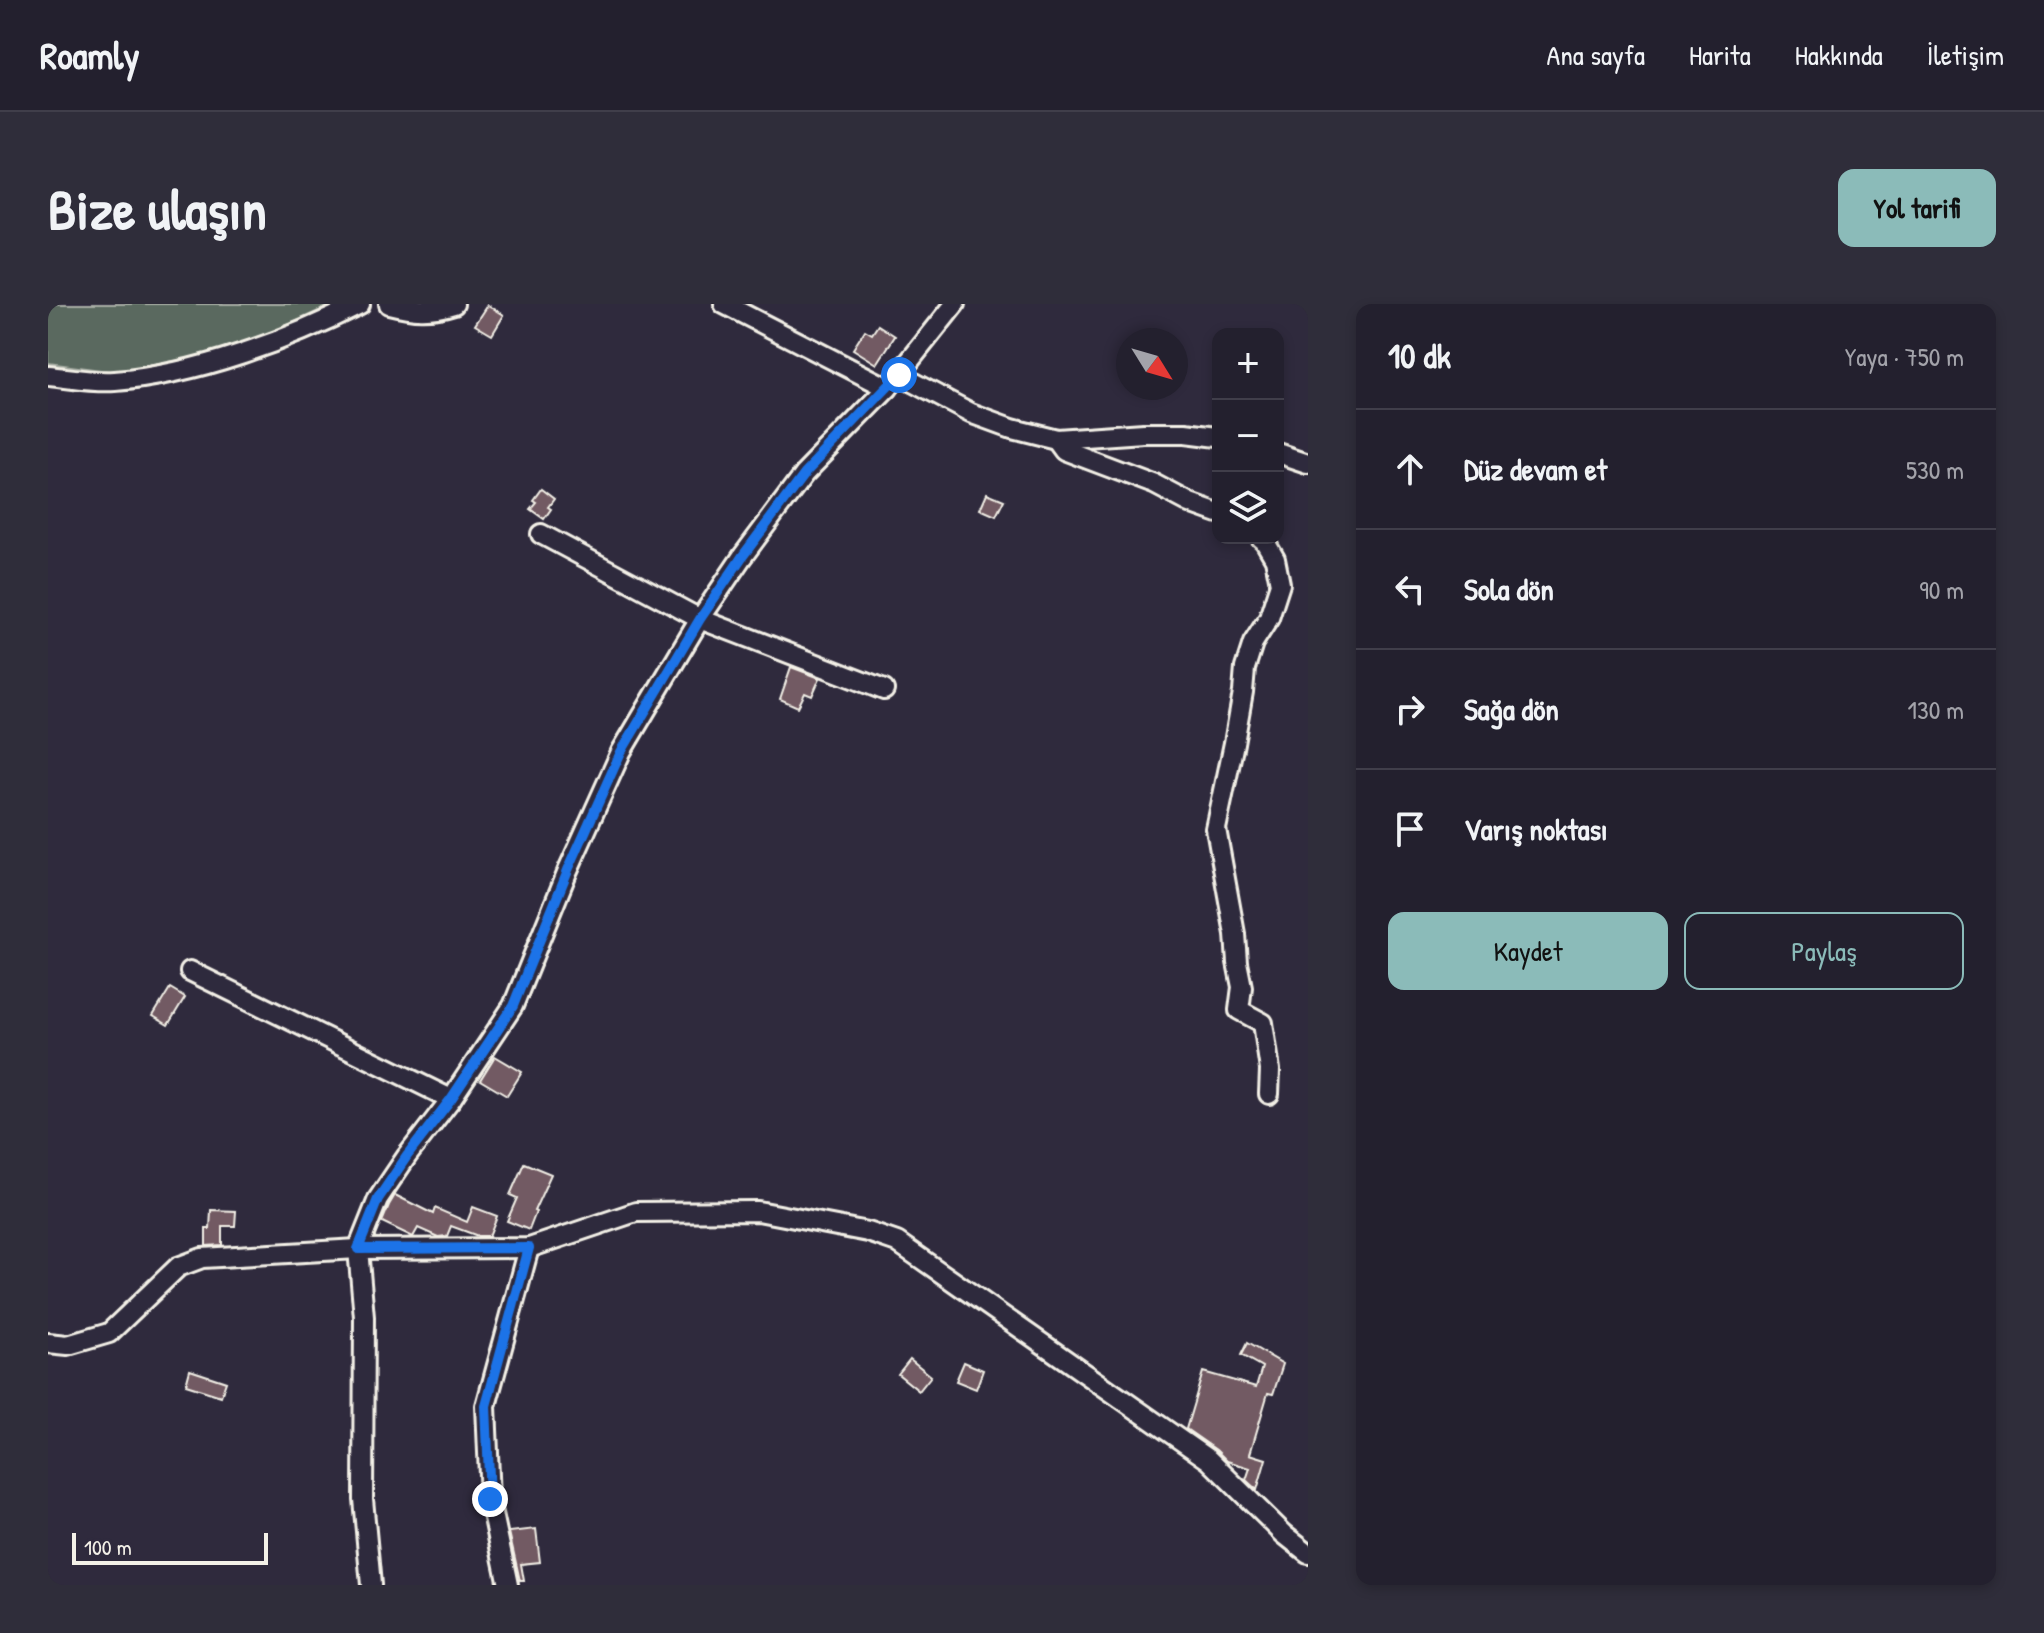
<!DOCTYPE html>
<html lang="tr">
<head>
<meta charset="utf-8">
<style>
	:root { --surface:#23202e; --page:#2f2d3a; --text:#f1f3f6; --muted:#a3a3aa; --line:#403e4a; --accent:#8bbbb9 }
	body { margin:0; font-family:"Patrick Hand",sans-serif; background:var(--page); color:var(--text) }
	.controls { position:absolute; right:24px; top:24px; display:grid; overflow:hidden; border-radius:16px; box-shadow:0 4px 12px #0003 }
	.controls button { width:72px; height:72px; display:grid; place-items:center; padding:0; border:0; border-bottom:2px solid var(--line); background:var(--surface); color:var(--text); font:40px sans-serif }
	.compass { position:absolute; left:1068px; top:24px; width:72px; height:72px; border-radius:50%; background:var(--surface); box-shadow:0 4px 12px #0003; rotate:127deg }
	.scale { position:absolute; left:24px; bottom:20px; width:196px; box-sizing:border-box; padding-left:8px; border:4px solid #f4f1e8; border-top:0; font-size:22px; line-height:28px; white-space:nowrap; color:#f4f1e8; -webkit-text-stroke:6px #2f2a3d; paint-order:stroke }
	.stop { position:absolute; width:24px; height:24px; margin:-18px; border:6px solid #1a73e8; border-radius:50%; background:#fff }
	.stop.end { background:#1a73e8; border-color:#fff; box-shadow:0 2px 8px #0008 }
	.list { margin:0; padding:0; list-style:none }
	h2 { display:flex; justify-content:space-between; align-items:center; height:104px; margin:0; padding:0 32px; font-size:34px }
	h2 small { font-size:26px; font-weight:400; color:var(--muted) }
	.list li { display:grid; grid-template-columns:52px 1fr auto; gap:24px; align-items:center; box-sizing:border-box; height:120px; padding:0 32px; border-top:2px solid var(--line) }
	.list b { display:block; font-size:30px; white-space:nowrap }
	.list em { font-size:26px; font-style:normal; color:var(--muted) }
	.actions { display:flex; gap:16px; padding:24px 32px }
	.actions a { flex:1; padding:18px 0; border:2px solid var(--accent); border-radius:16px; text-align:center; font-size:28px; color:var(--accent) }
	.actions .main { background:var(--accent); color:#111 }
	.icon { flex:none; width:44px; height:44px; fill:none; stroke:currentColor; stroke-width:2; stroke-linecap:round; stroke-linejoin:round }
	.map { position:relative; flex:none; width:1260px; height:1281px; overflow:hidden; border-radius:16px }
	header { display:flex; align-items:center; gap:48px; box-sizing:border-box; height:112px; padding:0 40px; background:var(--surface); border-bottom:2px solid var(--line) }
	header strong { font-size:38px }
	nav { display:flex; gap:44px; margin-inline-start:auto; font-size:28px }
	.intro { display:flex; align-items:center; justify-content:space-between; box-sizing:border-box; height:192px; padding:0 48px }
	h1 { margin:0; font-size:56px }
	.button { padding:20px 36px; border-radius:16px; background:var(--accent); color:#111; font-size:28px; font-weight:700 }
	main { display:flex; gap:48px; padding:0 48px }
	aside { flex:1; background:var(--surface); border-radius:16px; box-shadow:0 4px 12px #0003 }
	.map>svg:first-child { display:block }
</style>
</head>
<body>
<header>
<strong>Roamly</strong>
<nav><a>Ana sayfa</a><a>Harita</a><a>Hakkında</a><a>İletişim</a></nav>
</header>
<div class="intro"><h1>Bize ulaşın</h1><a class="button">Yol tarifi</a></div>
<main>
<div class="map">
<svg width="1260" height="1281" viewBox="0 0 1260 1281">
	<rect width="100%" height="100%" fill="#2f2a3d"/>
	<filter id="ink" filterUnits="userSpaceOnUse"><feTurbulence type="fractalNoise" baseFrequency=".0125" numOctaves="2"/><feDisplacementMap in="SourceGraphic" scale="16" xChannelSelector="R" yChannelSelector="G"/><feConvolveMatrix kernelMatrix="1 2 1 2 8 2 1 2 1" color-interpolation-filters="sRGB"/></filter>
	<g filter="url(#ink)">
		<!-- green -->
		<path fill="#5a695f" stroke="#a7ada4" stroke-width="2" d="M0,0H286L231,25L165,50L68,68L0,59Z"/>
		<!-- building -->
		<g fill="#725a63" stroke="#f4f1e8" stroke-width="2">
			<path d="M440,1L456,11L444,31L427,21Z"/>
			<path d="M830,21L847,32L829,60L805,45L817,26L824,30Z"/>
			<path d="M493,185L506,195L500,203L503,205L496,215L482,205L488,198L485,196Z"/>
			<path d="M939,189L956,196L948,212L932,205Z"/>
			<path d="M743,363L772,374L764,392L757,389L750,403L732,395Z"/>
			<path d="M122,684L137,693L120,721L105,712Z"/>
			<path d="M447,752L474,768L459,792L432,776Z"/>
			<path d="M476,859L503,870L486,907L488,908L481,926L459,917L469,894L462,891Z"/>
			<path d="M347,891L385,910L387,904L419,918L425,903L449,912L441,932H430L403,922L399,932L390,933L370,924L365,933L334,918L341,901Z"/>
			<path d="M163,906L188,907L187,922H174V941L158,942V925H162Z"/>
			<path d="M1199,1039L1235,1060L1225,1090L1220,1089L1202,1150L1218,1155L1209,1186L1198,1176L1202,1164L1179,1157L1168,1146L1138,1125L1155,1068L1208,1083L1214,1063L1193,1051Z"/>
			<path d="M862,1055L883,1072L871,1087L850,1070Z"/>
			<path d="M916,1058L935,1066L928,1085L908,1077Z"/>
			<path d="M142,1066L178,1078L173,1092L138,1081Z"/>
			<path d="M488,1225L492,1258L473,1260L476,1277H472L461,1228Z"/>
		</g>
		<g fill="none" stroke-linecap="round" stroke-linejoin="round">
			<!-- minor casing -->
			<g stroke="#f4f1e8" stroke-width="24">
				<g id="minor">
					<path d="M341,0C365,6 381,8 406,0"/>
					<path d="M676,0L840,84"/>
					<path d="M851,71L923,109L964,124L1008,135L1095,129H1138L1170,133"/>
					<path d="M0,72C22,74 46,79 67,77C147,71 241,36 312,0"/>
					<path d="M1008,135L1016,146L1106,180L1142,199L1170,209"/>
					<path d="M1230,149L1260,159"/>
					<path d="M493,230L652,315L836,386"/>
					<path d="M1213,234L1216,236L1227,255L1232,280L1221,314L1205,339L1197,364L1195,388L1186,439L1168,525L1187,630L1189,658L1194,683L1191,706L1215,719L1222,766L1221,790"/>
					<path d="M142,667L403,795"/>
					<path d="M0,1039L20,1041L61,1029L130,963L154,954L310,945L481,944L588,908L710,907L820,928L849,938L1161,1156L1236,1230L1260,1249"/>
					<path d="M323,1281L315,1195L316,1013L310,945L330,895L359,852L403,795L465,702L520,566L573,448L652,315L694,253L756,170L840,84L907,0"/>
					<path d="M460,1281L442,1195L438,1102L481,944"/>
				</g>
			</g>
			<!-- minor -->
			<use href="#minor" stroke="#2f2a3d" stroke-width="18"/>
		</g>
	</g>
	<g fill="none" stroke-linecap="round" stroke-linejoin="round" filter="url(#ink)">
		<!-- route -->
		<path stroke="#1a73e8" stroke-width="10" d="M442,1195L438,1102L481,944L310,945L330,895L359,852L403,795L465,702L520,566L573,448L652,315L694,253L756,170L851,71"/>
	</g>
</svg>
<div class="controls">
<button>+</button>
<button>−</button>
<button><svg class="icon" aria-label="layers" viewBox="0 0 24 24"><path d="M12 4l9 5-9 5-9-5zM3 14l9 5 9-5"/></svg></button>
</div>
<svg class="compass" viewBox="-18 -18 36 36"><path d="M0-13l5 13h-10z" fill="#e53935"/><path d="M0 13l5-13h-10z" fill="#a3a3aa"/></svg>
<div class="scale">100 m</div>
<div class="stop" style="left:851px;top:71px"></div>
<div class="stop end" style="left:442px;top:1195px"></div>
</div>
<aside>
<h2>10 dk<small>Yaya · 750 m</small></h2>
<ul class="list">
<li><svg class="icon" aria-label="ahead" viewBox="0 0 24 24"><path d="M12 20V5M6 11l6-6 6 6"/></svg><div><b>Düz devam et</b></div><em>530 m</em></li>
<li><svg class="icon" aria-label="left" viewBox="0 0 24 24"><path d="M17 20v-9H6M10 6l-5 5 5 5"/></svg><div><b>Sola dön</b></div><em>90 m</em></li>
<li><svg class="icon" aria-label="right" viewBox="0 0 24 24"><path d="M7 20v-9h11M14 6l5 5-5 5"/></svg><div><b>Sağa dön</b></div><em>130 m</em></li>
<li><svg class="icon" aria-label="arrive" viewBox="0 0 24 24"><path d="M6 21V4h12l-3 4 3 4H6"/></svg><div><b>Varış noktası</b></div></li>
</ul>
<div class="actions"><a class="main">Kaydet</a><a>Paylaş</a></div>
</aside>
</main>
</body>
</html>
